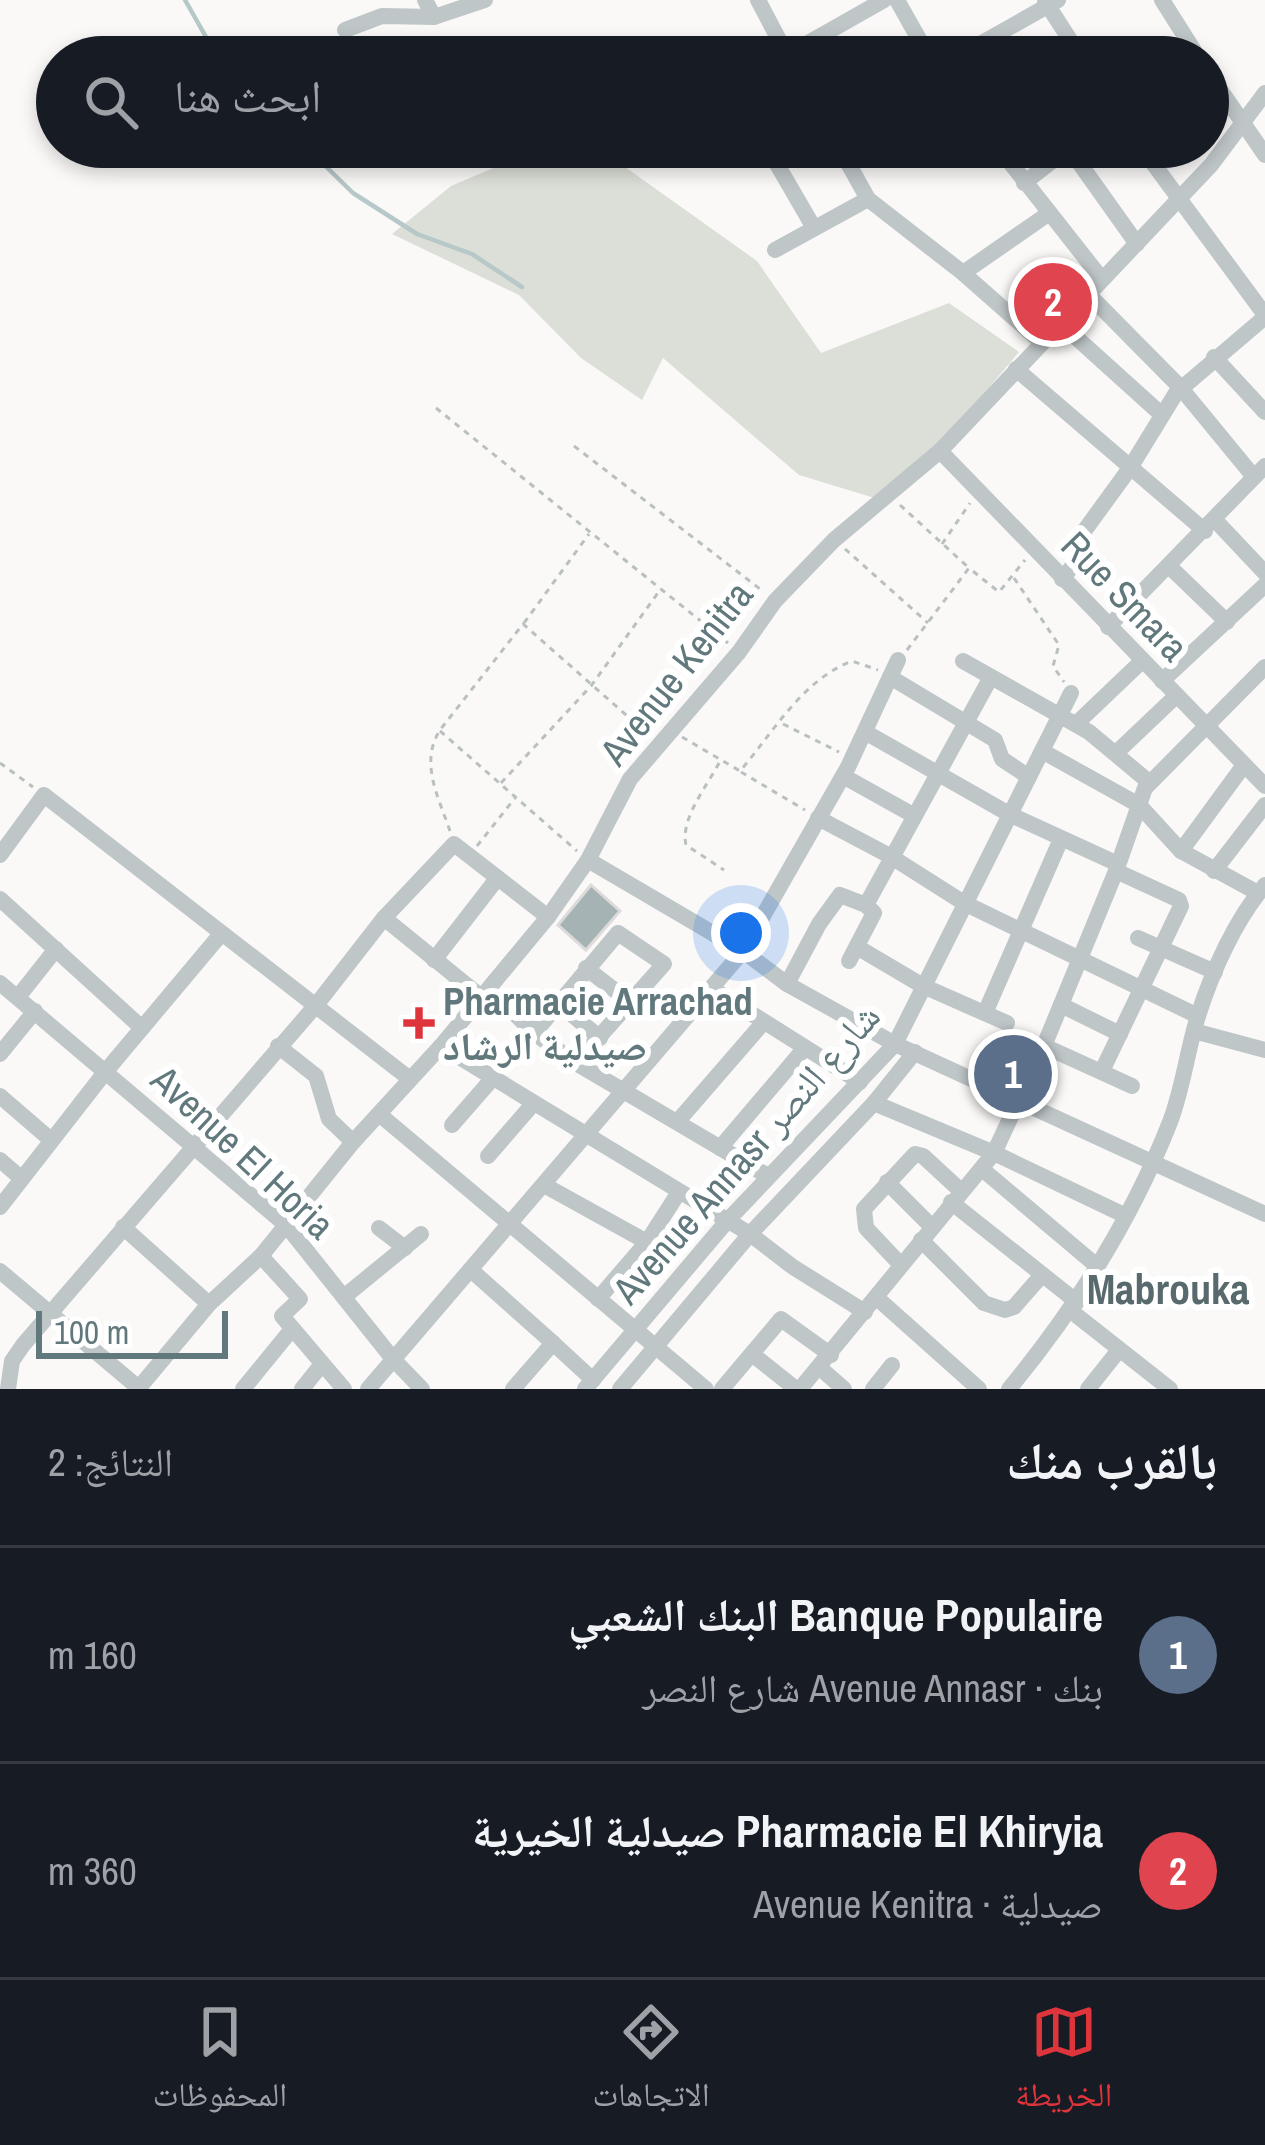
<!DOCTYPE html>
<html lang="ar">
<head>
<meta charset="utf-8">
<style>
	:root { --surface:#171b24; --page:#20242c; --text:#f1f3f6; --muted:#9ea1a6; --line:#363941; --accent:#de343b }
	body { margin:0; font-family:"Archivo Narrow","Noto Naskh Arabic",sans-serif; background:var(--page); color:var(--text); direction:rtl }
	.scale { position:absolute; left:36px; bottom:30px; width:192px; box-sizing:border-box; padding-left:12px; border:6px solid #61787c; border-top:0; font-size:33px; line-height:42px; white-space:nowrap; color:#61787c; -webkit-text-stroke:9px #fff; paint-order:stroke }
	.you { position:absolute; left:741px; top:933px; width:42px; height:42px; margin:-30px; border:9px solid #fff; border-radius:50%; background:#1a73e8; box-shadow:0 0 0 18px #1a73e833 }
	.badge { display:grid; place-items:center; width:78px; height:78px; border-radius:50%; background:var(--accent); color:#fff; font-size:39px; font-weight:700 }
	.pin { position:absolute; translate:-50% -50%; border:6px solid #fff; box-shadow:0 3px 12px #0006 }
	.list { margin:0; padding:0; list-style:none }
	h2 { display:flex; justify-content:space-between; align-items:center; height:156px; margin:0; padding:0 48px; font-size:51px }
	h2 small { font-size:39px; font-weight:400; color:var(--muted) }
	.list li { display:grid; grid-template-columns:78px 1fr auto; gap:36px; align-items:center; box-sizing:border-box; height:216px; padding:0 48px; border-top:3px solid var(--line) }
	.list b { display:block; font-size:45px; white-space:nowrap }
	.list p { margin:0; font-size:39px; white-space:nowrap; color:var(--muted) }
	.list em { font-size:39px; font-style:normal; color:var(--muted) }
	.icon { flex:none; width:66px; height:66px; fill:none; stroke:currentColor; stroke-width:2; stroke-linecap:round; stroke-linejoin:round }
	.map { position:relative; flex:none; width:1265px; height:1389px; overflow:hidden; direction:ltr }
	.search { position:absolute; background:var(--surface); box-shadow:0 6px 18px #0003; left:36px; right:36px; top:36px; height:132px; display:flex; align-items:center; gap:30px; box-sizing:border-box; padding:0 42px; border-radius:66px; color:var(--muted); font-size:45px }
	.sheet { height:588px; background:var(--surface) }
	nav { display:flex; justify-content:space-around; align-items:center; box-sizing:border-box; height:168px; border-top:3px solid var(--line); background:var(--surface); font-size:33px; color:var(--muted) }
	nav a { display:grid; justify-items:center; gap:6px }
	nav .on { color:var(--accent) }
	.map>svg:first-child { display:block }
</style>
</head>
<body>
<div class="map">
<svg width="1265" height="1389" viewBox="0 0 1265 1389">
	<rect width="100%" height="100%" fill="#faf9f8"/>
	<!-- green -->
	<path fill="#dcdfd7" d="M542,147H608L611,157L757,261L821,353L949,303L1019,352L891,503L799,475L663,358L642,400L581,358L519,295L392,234L451,186Z"/>
	<g fill="none" stroke-linecap="round" stroke-linejoin="round">
		<!-- stream -->
		<g stroke="#b6c8c8" stroke-width="4.5">
			<path d="M185,0L210,44L228,57"/>
			<path d="M306,147L353,193L417,234L472,254L522,287"/>
		</g>
	</g>
	<!-- building -->
	<path fill="#a6b3b5" stroke="#dcdbda" stroke-width="3" d="M591,885L620,911L586,950L558,925Z"/>
	<g fill="none" stroke-linecap="round" stroke-linejoin="round">
		<!-- path -->
		<g stroke="#babfc0" stroke-width="3" stroke-dasharray="6 6" stroke-linecap="butt">
			<path d="M436,408L728,643"/>
			<path d="M574,446L764,592"/>
			<path d="M900,505L968,567"/>
			<path d="M942,544L970,503"/>
			<path d="M845,549L928,623"/>
			<path d="M1014,578L1059,645L1053,666L1064,682"/>
			<path d="M524,623L589,534"/>
			<path d="M1144,644L1168,627"/>
			<path d="M907,650L969,568L999,592L1025,560"/>
			<path d="M783,724L839,752"/>
			<path d="M440,731L577,851"/>
			<path d="M682,737L740,771C773,733 802,680 852,661L878,670"/>
			<path d="M0,763L33,787"/>
			<path d="M719,763C707,786 680,819 686,845L724,870"/>
			<path d="M741,772L805,810"/>
			<path d="M501,783L591,686L660,590"/>
			<path d="M450,831C439,798 419,763 440,730L523,624L651,737"/>
			<path d="M477,846L515,798"/>
		</g>
		<!-- minor -->
		<g stroke="#bfc6c8" stroke-width="16">
			<path d="M425,0L434,17L485,0"/>
			<path d="M758,0L788,57"/>
			<path d="M897,0L929,57"/>
			<path d="M1162,0L1198,57"/>
			<path d="M1045,1L1081,57"/>
			<path d="M345,30L382,16L434,17"/>
			<path d="M787,55L884,0"/>
			<path d="M957,57L1058,0"/>
			<path d="M1208,72L1265,155"/>
			<path d="M767,147L814,228"/>
			<path d="M839,147L868,199L963,273L1040,341"/>
			<path d="M998,147L1101,278"/>
			<path d="M1068,147L1137,244"/>
			<path d="M1141,147L1265,315"/>
			<path d="M1024,183L1069,148"/>
			<path d="M775,250L868,199"/>
			<path d="M963,273L1048,214"/>
			<path d="M1087,293L1180,387L1254,477"/>
			<path d="M1059,322L1162,415"/>
			<path d="M1214,357L1265,412"/>
			<path d="M1016,369L1205,531"/>
			<path d="M940,451L1265,786"/>
			<path d="M1215,520L1265,573"/>
			<path d="M1170,567L1227,622"/>
			<path d="M1062,579L1081,556L1082,534L1130,468L1176,393L1265,317"/>
			<path d="M1108,627L1265,466"/>
			<path d="M963,661L1089,732L1149,782"/>
			<path d="M890,677L995,740L1002,759L1029,777"/>
			<path d="M1162,681L1265,585"/>
			<path d="M1076,724L1142,661"/>
			<path d="M865,732L1009,814L1118,864"/>
			<path d="M1042,751L1139,805L1181,851L1258,893"/>
			<path d="M1116,753L1176,696"/>
			<path d="M843,776L913,815"/>
			<path d="M818,818L890,856L964,903L1198,1016"/>
			<path d="M1181,851L1244,765"/>
			<path d="M0,855L44,795L410,1079"/>
			<path d="M588,860L743,951L787,984L895,1044L1265,1214"/>
			<path d="M1214,871L1265,805"/>
			<path d="M0,899L142,1028"/>
			<path d="M866,905L991,677"/>
			<path d="M384,918L480,996L503,1002L534,1033L576,1063L768,1176"/>
			<path d="M1138,938L1215,972"/>
			<path d="M857,947L923,986L1007,1023"/>
			<path d="M434,960L496,880"/>
			<path d="M586,968L631,1003"/>
			<path d="M0,983L286,1225L393,1359L422,1389"/>
			<path d="M787,984L819,924L840,895L866,905L874,913L849,961"/>
			<path d="M711,988L860,1082"/>
			<path d="M18,997L56,949"/>
			<path d="M557,1002L600,1038"/>
			<path d="M1061,1005L1120,1034"/>
			<path d="M985,1013L1061,839"/>
			<path d="M1194,1031L1265,1050"/>
			<path d="M534,1033L618,933L664,964L576,1063"/>
			<path d="M278,1046L316,1076L329,1119L353,1142"/>
			<path d="M441,1046L750,1234L793,1267L865,1312"/>
			<path d="M1044,1046L1132,1086"/>
			<path d="M0,1054L35,1011"/>
			<path d="M1102,1071L1181,906L1179,900L1116,871"/>
			<path d="M0,1096L51,1140"/>
			<path d="M874,1103L994,1153L1124,1215"/>
			<path d="M379,1114L706,1389"/>
			<path d="M678,1121L763,1023"/>
			<path d="M452,1125L493,1078"/>
			<path d="M720,1148L804,1049"/>
			<path d="M488,1156L533,1104"/>
			<path d="M0,1160L21,1178"/>
			<path d="M982,1169L1097,1266"/>
			<path d="M887,1182L932,1227"/>
			<path d="M544,1185L647,1242"/>
			<path d="M951,1202L1077,1302"/>
			<path d="M0,1207L106,1071L221,934"/>
			<path d="M123,1227L209,1304"/>
			<path d="M379,1228L405,1248"/>
			<path d="M921,1240L984,1303L1005,1310L1014,1307L1042,1275"/>
			<path d="M261,1256L300,1299L282,1316L344,1389"/>
			<path d="M900,1264L866,1228L864,1209L915,1154L923,1156L961,1191"/>
			<path d="M471,1270L553,1343"/>
			<path d="M0,1271L140,1389"/>
			<path d="M345,1296L421,1234"/>
			<path d="M877,1298L979,1389"/>
			<path d="M598,1299L647,1242L679,1192"/>
			<path d="M1071,1311L1170,1389"/>
			<path d="M752,1354L796,1389"/>
			<path d="M820,1368L844,1389"/>
			<path d="M8,1389L12,1361L23,1345L317,1004L384,918L454,844L548,917"/>
			<path d="M138,1389L209,1304L261,1256L353,1142L441,1046L548,917L588,860L630,779L739,652L775,601L834,540L940,451L1211,165L1265,93"/>
			<path d="M243,1389L292,1329"/>
			<path d="M302,1389L322,1364"/>
			<path d="M368,1389L743,951L848,767L898,660"/>
			<path d="M513,1389L553,1343L593,1380"/>
			<path d="M585,1389L728,1220L895,1044L1071,693"/>
			<path d="M620,1389L750,1234L874,1103L915,1052"/>
			<path d="M722,1389L781,1319L831,1355"/>
			<path d="M800,1389L994,1153L1044,1046L1116,871L1145,788L1265,667"/>
			<path d="M873,1389L892,1365"/>
			<path d="M1009,1389C1075,1309 1132,1219 1170,1122C1183,1088 1187,1051 1198,1016C1212,972 1235,920 1265,885"/>
			<path d="M1088,1389L1119,1350"/>
		</g>
	</g>
	<!-- markers -->
	<path fill="#de343b" stroke="#fff" stroke-width="4.5" d="M413 1005h12v12h12v12h-12v12h-12v-12h-12v-12h12z"/>
	<g text-anchor="middle" stroke-width="12" stroke-linejoin="round" paint-order="stroke">
		<!-- street labels -->
		<g font-size="39" fill="#61787c" stroke="#fff">
			<text transform="translate(1125 596) rotate(46)" y="14">Rue Smara</text>
			<text transform="translate(676 673) rotate(-52)" y="14">Avenue Kenitra</text>
			<text transform="translate(243 1152) rotate(43)" y="14">Avenue El Horia</text>
			<text transform="translate(746 1153) rotate(-49)" y="14">Avenue Annasr شارع النصر</text>
		</g>
		<!-- poi labels -->
		<g font-size="39" font-weight="bold" fill="#61787c" stroke="#fff" text-anchor="start">
			<text x="443" y="1015">Pharmacie Arrachad<tspan x="443" dy="45">صيدلية الرشاد</tspan></text>
		</g>
		<!-- neighbourhood labels -->
		<g font-size="42" font-weight="bold" fill="#586a6d" stroke="#fff">
			<text x="1168" y="1304">Mabrouka</text>
		</g>
	</g>
</svg>
<div class="scale">100 m</div>
<div class="you"></div>
<div class="pin badge" style="left:1013px;top:1074px;background:#5c6f8a">1</div>
<div class="pin badge" style="left:1053px;top:302px;background:#e0444e">2</div>
<div class="search"><svg class="icon" aria-label="search" viewBox="0 0 24 24"><circle cx="10" cy="10" r="6"/><path d="M15 15l6 6"/></svg>ابحث هنا</div>
</div>
<section class="sheet">
<h2>بالقرب منك<small>النتائج: 2</small></h2>
<ul class="list">
<li><span class="badge" style="background:#5c6f8a">1</span><div><b>Banque Populaire البنك الشعبي</b><p>بنك · Avenue Annasr شارع النصر</p></div><em>160 m</em></li>
<li><span class="badge" style="background:#e0444e">2</span><div><b>Pharmacie El Khiryia صيدلية الخيرية</b><p>صيدلية · Avenue Kenitra</p></div><em>360 m</em></li>
</ul>
</section>
<nav>
<a class="on"><svg class="icon" aria-label="map" viewBox="0 0 24 24"><path d="M3 6l6-2 6 2 6-2v14l-6 2-6-2-6 2zM9 4v14M15 6v14"/></svg>الخريطة</a>
<a><svg class="icon" aria-label="directions" viewBox="0 0 24 24"><path d="M12 3l9 9-9 9-9-9zM9 14v-3h6M13 9l2 2-2 2"/></svg>الاتجاهات</a>
<a><svg class="icon" aria-label="saved" viewBox="0 0 24 24"><path d="M7 4h10v16l-5-4-5 4z"/></svg>المحفوظات</a>
</nav>
</body>
</html>
